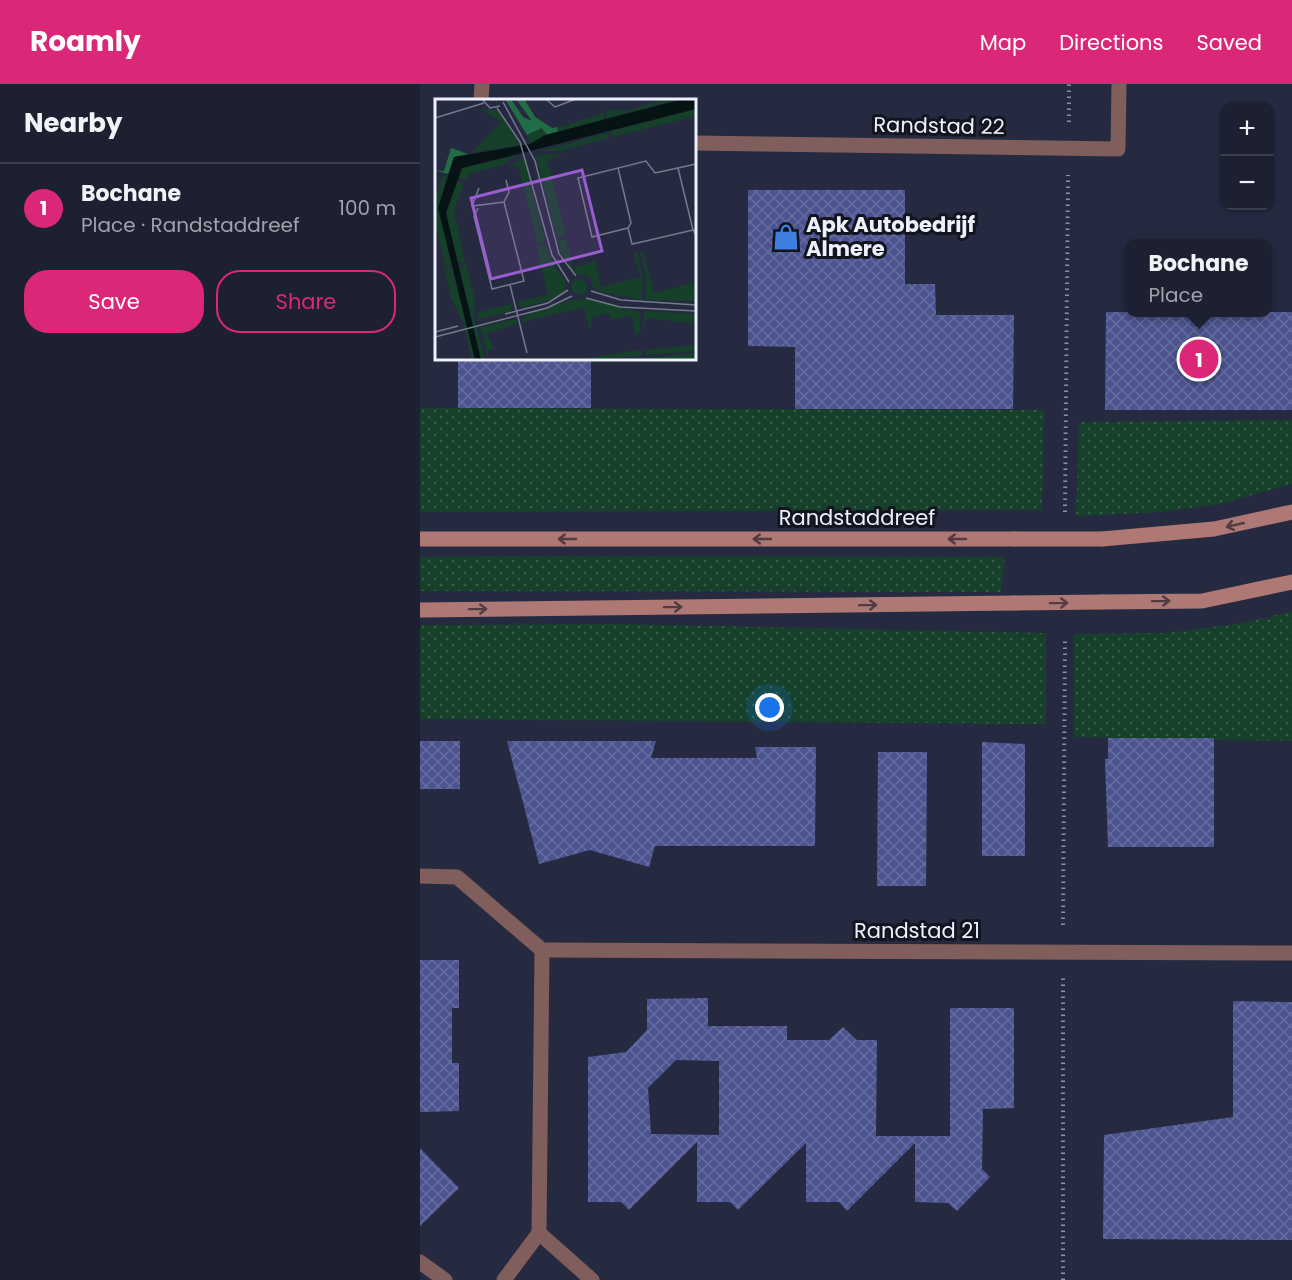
<!DOCTYPE html>
<html lang="en">
<head>
<meta charset="utf-8">
<style>
	:root { --surface:#1c2031; --page:#252839; --text:#f1f3f6; --muted:#a0a3ab; --line:#3a3e4d; --accent:#db2777 }
	body { margin:0; font-family:Poppins,sans-serif; background:var(--page); color:var(--text) }
	.controls { position:absolute; right:18px; top:18px; display:grid; overflow:hidden; border-radius:12px; box-shadow:0 2px 4px #0004 }
	.controls button { width:54px; height:54px; display:grid; place-items:center; padding:0; border:0; border-bottom:2px solid var(--line); background:var(--surface); color:var(--text); font:30px sans-serif }
	.you { position:absolute; left:350px; top:624px; width:21px; height:21px; margin:-15px; border:4px solid #fff; border-radius:50%; background:#1a73e8; box-shadow:0 0 0 9px #1a73e833 }
	.badge { display:grid; place-items:center; width:39px; height:39px; border-radius:50%; background:var(--accent); color:#fff; font-size:20px; font-weight:700 }
	.pin { position:absolute; translate:-50% -50%; border:3px solid #fff; box-shadow:0 2px 6px #0006 }
	.popup { position:absolute; left:705px; top:155px; width:147px; height:78px; box-sizing:border-box; display:grid; place-content:center; border-radius:12px; background:var(--surface); filter:drop-shadow(0 2px 4px #0005); font-size:20px; white-space:nowrap; color:var(--muted) }
	.popup b { font-size:22px; color:var(--text) }
	.popup::after { content:''; position:absolute; left:50%; top:100%; margin-left:-12px; border:12px solid transparent; border-top-color:var(--surface) }
	.list { margin:0; padding:0; list-style:none }
	h2 { display:flex; justify-content:space-between; align-items:center; height:78px; margin:0; padding:0 24px; font-size:26px }
	h2 small { font-size:20px; font-weight:400; color:var(--muted) }
	.list li { display:grid; grid-template-columns:39px 1fr auto; gap:18px; align-items:center; box-sizing:border-box; height:90px; padding:0 24px; border-top:2px solid var(--line) }
	.list b { display:block; font-size:22px; white-space:nowrap }
	.list p { margin:0; font-size:20px; white-space:nowrap; color:var(--muted) }
	.list em { font-size:20px; font-style:normal; color:var(--muted) }
	.actions { display:flex; gap:12px; padding:18px 24px }
	.actions a { flex:1; padding:14px 0; border:2px solid var(--accent); border-radius:24px; text-align:center; font-size:21px; color:var(--accent) }
	.actions .main { background:var(--accent); color:#fff }
	.map { position:relative; flex:none; width:872px; height:1196px; overflow:hidden }
	header { display:flex; align-items:center; gap:36px; box-sizing:border-box; height:84px; padding:0 30px; background:var(--accent); color:#fff }
	header strong { font-size:28px }
	nav { display:flex; gap:33px; margin-inline-start:auto; font-size:21px }
	main { display:flex }
	aside { flex:1; background:var(--surface) }
	.map>svg:first-child { display:block }
</style>
</head>
<body>
<header>
<strong>Roamly</strong>
<nav><a>Map</a><a>Directions</a><a>Saved</a></nav>
</header>
<main>
<aside>
<h2>Nearby<small></small></h2>
<ul class="list">
<li><span class="badge">1</span><div><b>Bochane</b><p>Place · Randstaddreef</p></div><em>100 m</em></li>
</ul>
<div class="actions"><a class="main">Save</a><a>Share</a></div>
</aside>
<div class="map">
<svg width="872" height="1196" viewBox="0 0 872 1196">
	<defs>
		<pattern id="grass-dots" width="8" height="8" patternUnits="userSpaceOnUse" patternTransform="scale(1.5)"><rect width="8" height="8" fill="#16402a"/><path d="M2 2h.1M6 6h.1" fill="none" stroke="#385c4a" stroke-width="1.8" stroke-linecap="round"/></pattern>
		<pattern id="building-cross-hatch" width="8" height="8" patternUnits="userSpaceOnUse" patternTransform="scale(1.5)"><rect width="8" height="8" fill="#4c5490"/><path d="M0 0l8 8M0 8l8-8" fill="none" stroke="#666da0"/></pattern>
	</defs>
	<rect width="100%" height="100%" fill="#262a41"/>
	<!-- grass -->
	<g fill="url(#grass-dots)">
		<path d="M0,324L624,326L622,426L0,428Z"/>
		<path d="M872,336V400L800,420L739,428L656,432L659,338Z"/>
		<path d="M0,473L71,472L585,473L581,508L0,507Z"/>
		<path d="M872,527V657L654,653V550L747,549L823,539Z"/>
		<path d="M196,540L626,549V640L0,635V541Z"/>
	</g>
	<!-- building -->
	<g fill="url(#building-cross-hatch)" fill-rule="evenodd">
		<path d="M328,106H485V200H515L516,231H594L593,325H375V263L328,262Z"/>
		<path d="M686,228H872V326H685Z"/>
		<rect x="38" y="274" width="133" height="50"/>
		<path d="M688,654H794V763H688L685,675H688Z"/>
		<rect x="0" y="657" width="40" height="48"/>
		<path d="M87,657H236L231,674H337L335,663H396L395,762H235L229,783L170,766L119,780Z"/>
		<path d="M562,658L605,660V772H562Z"/>
		<path d="M458,668H507L506,802H457Z"/>
		<path d="M0,876H39V924H32V979H39V1027L0,1028Z"/>
		<path d="M288,914V942H367V956H409L423,943L437,956H457L456,1052H530V924H594V1024L563,1025L562,1085L570,1093L537,1127L528,1119L495,1118V1059L427,1127L419,1118H386V1059L318,1126L310,1118H277V1058L209,1126L201,1118H168V973L206,968L227,946V915ZM256,976L299,977V1051L231,1050L228,1004Z"/>
		<path d="M813,917L872,918V1156L683,1155L684,1051L813,1033Z"/>
		<path d="M0,1064L39,1104L0,1142Z"/>
	</g>
	<g fill="none" stroke-linecap="round" stroke-linejoin="round">
		<!-- path -->
		<g stroke="#8e91a3" stroke-width="4" stroke-dasharray="1.5 4.5" stroke-linecap="butt">
			<path d="M649,38V0"/>
			<path d="M645,428L648,91"/>
			<path d="M643,841L645,555"/>
			<path d="M643,1196V894"/>
		</g>
		<!-- minor -->
		<g stroke="#7f5e5b" stroke-width="15">
			<path d="M61,16L62,0"/>
			<path d="M274,59L698,65L699,0"/>
			<path d="M0,792L37,793L122,866L119,1149L84,1196"/>
			<path d="M122,866L872,869"/>
			<path d="M119,1149L172,1196"/>
			<path d="M0,1178L25,1196"/>
		</g>
		<!-- secondary -->
		<g stroke="#ae7975" stroke-width="15">
			<path d="M0,455H595"/>
			<path d="M682,455L794,445L872,428"/>
			<path d="M683,518L782,517L872,498"/>
			<path d="M0,526L595,519"/>
		</g>
		<!-- secondary-bridge -->
		<g stroke="#ae7975" stroke-width="15">
			<path d="M595,455H682"/>
			<path d="M595,519L683,518"/>
		</g>
	</g>
	<!-- one-way arrows -->
	<defs><path id="oneway-shaft" d="M-6 0H5M1.5-3L5.5 0L1.5 3" fill="none" stroke-width="1.6" stroke-linecap="round" stroke-linejoin="round" transform="scale(1.5)"/></defs>
	<g stroke="#503c41">
		<use href="#oneway-shaft" transform="translate(815 441) rotate(167)"/>
		<use href="#oneway-shaft" transform="translate(147 455) rotate(-180)"/>
		<use href="#oneway-shaft" transform="translate(342 455) rotate(-180)"/>
		<use href="#oneway-shaft" transform="translate(537 455) rotate(-180)"/>
		<use href="#oneway-shaft" transform="translate(741 517) rotate(-1)"/>
		<use href="#oneway-shaft" transform="translate(639 519) rotate(-1)"/>
		<use href="#oneway-shaft" transform="translate(448 521) rotate(-1)"/>
		<use href="#oneway-shaft" transform="translate(253 523) rotate(-1)"/>
		<use href="#oneway-shaft" transform="translate(58 525) rotate(-1)"/>
	</g>
	<!-- icons -->
	<defs>
		<g id="shop-bare" transform="scale(2.07)"><path d="M-5-2.5h2.3a2.7 3.5 0 0 1 5.4 0H5L5.5 6h-11ZM-1.5-2.5h3a1.5 2.3 0 0 0-3 0Z" fill="#3f7fe0" stroke="#12141e" stroke-width="2.5" paint-order="stroke"/></g>
	</defs>
	<g fill-rule="evenodd">
		<use href="#shop-bare" x="366" y="153"/>
	</g>
	<g text-anchor="middle" stroke-width="6" stroke-linejoin="round" paint-order="stroke">
		<!-- street labels -->
		<g font-size="21" fill="#eef0fd" stroke="#12141e">
			<text transform="translate(519 42) rotate(1)" y="7">Randstad 22</text>
			<text x="437" y="441">Randstaddreef</text>
			<text x="497" y="854">Randstad 21</text>
		</g>
		<!-- poi labels -->
		<g font-size="21" font-weight="bold" fill="#eef0fd" stroke="#12141e" text-anchor="start">
			<text x="386" y="148">Apk Autobedrijf<tspan x="386" dy="24">Almere</tspan></text>
		</g>
	</g>
	<!-- overview -->
	<g transform="translate(15 15)">
		<rect width="261" height="261" fill="#262a41"/>
		<path d="M233,0H248L172,19L170,11H192ZM45,10L62,11L85,46L37,53L66,23ZM261,10V17L177,38L175,32ZM168,14L169,21L123,33L122,29ZM108,29L112,36L95,45L92,36ZM172,34L174,39L123,52H105ZM132,54L112,61L131,137L122,139L101,57ZM84,56L67,66L36,74L29,81L23,79L27,69ZM85,60H90L110,142L102,144L83,66L72,68ZM8,76L12,78L3,109L17,165L10,167L0,123V98ZM22,81L29,84L19,112L30,163L23,164L11,114ZM131,140L138,169L160,162L166,188L206,178L198,155L202,154L208,180L206,201L159,191L155,178L140,174L126,155L122,142ZM111,145L118,165L131,182L130,192L121,199L86,209L82,203L113,196L101,147ZM205,153H208L219,194L261,183V202L210,201L211,177ZM31,165L40,202L39,218L50,261H46L24,167ZM17,168L40,261H37L28,223L16,199L9,170ZM136 188a8 8 0 1 1 16 0a8 8 0 1 1-16 0ZM152,200L205,213V234L200,235L196,216L176,221L175,215L163,216L156,219L157,228L154,229L149,208L87,223L88,217L135,201ZM79,204L74,213L43,220L42,214ZM209,212L261,215V225L212,219L208,233ZM81,220L83,224L51,235L59,249L53,251V261L45,228ZM261,246V252L211,256L210,251ZM207,251V257L146,261L164,257Z" fill="#16402a"/>
		<path d="M70,0H76L88,18L97,22L81,0L90,1L100,18L117,29L122,28L123,33L112,36L107,29L92,36ZM16,49L33,55L19,58L13,75L0,71L9,72Z" fill="#216d46"/>
		<path d="M261,254V261H211L212,259Z" fill="#16402a"/>
		<path d="M248,0H261V10L27,69L11,114L46,261H40L3,109L19,58L95,45L110,36Z" fill="#061314"/>
		<path fill="none" stroke="#76798c" stroke-width="1.5" d="M47,0L55,9L65,7M111,0L120,8L141,0M68,3L100,62L124,155L141,177M62,9L85,43L117,156L134,183M0,19L49,4M183,69L196,124L193,129M243,69L261,65M44,89L37,107L69,103L74,93L71,81M43,109L39,117L57,190L89,182L69,103M261,131H258L202,144L197,145L193,129L157,138L143,79L211,62L220,74L243,69L258,131L261,136M75,186L92,254M156,192L186,201L261,206M151,199L185,208L261,212M70,215L113,204L133,191M0,233L23,227M0,238L112,209L137,197"/>
		<path fill="#985dce" fill-opacity="0.15" stroke="#985dce" stroke-width="3" d="M147,71L167,152L56,180L36,99Z"/>
		<rect width="261" height="261" fill="none" stroke="#eef0fd" stroke-width="3"/>
	</g>
</svg>
<div class="controls">
<button>+</button>
<button>−</button>
</div>
<div class="you"></div>
<div class="pin badge" style="left:779px;top:275px">1</div>
<div class="popup"><b>Bochane</b>Place</div>
</div>
</main>
</body>
</html>
